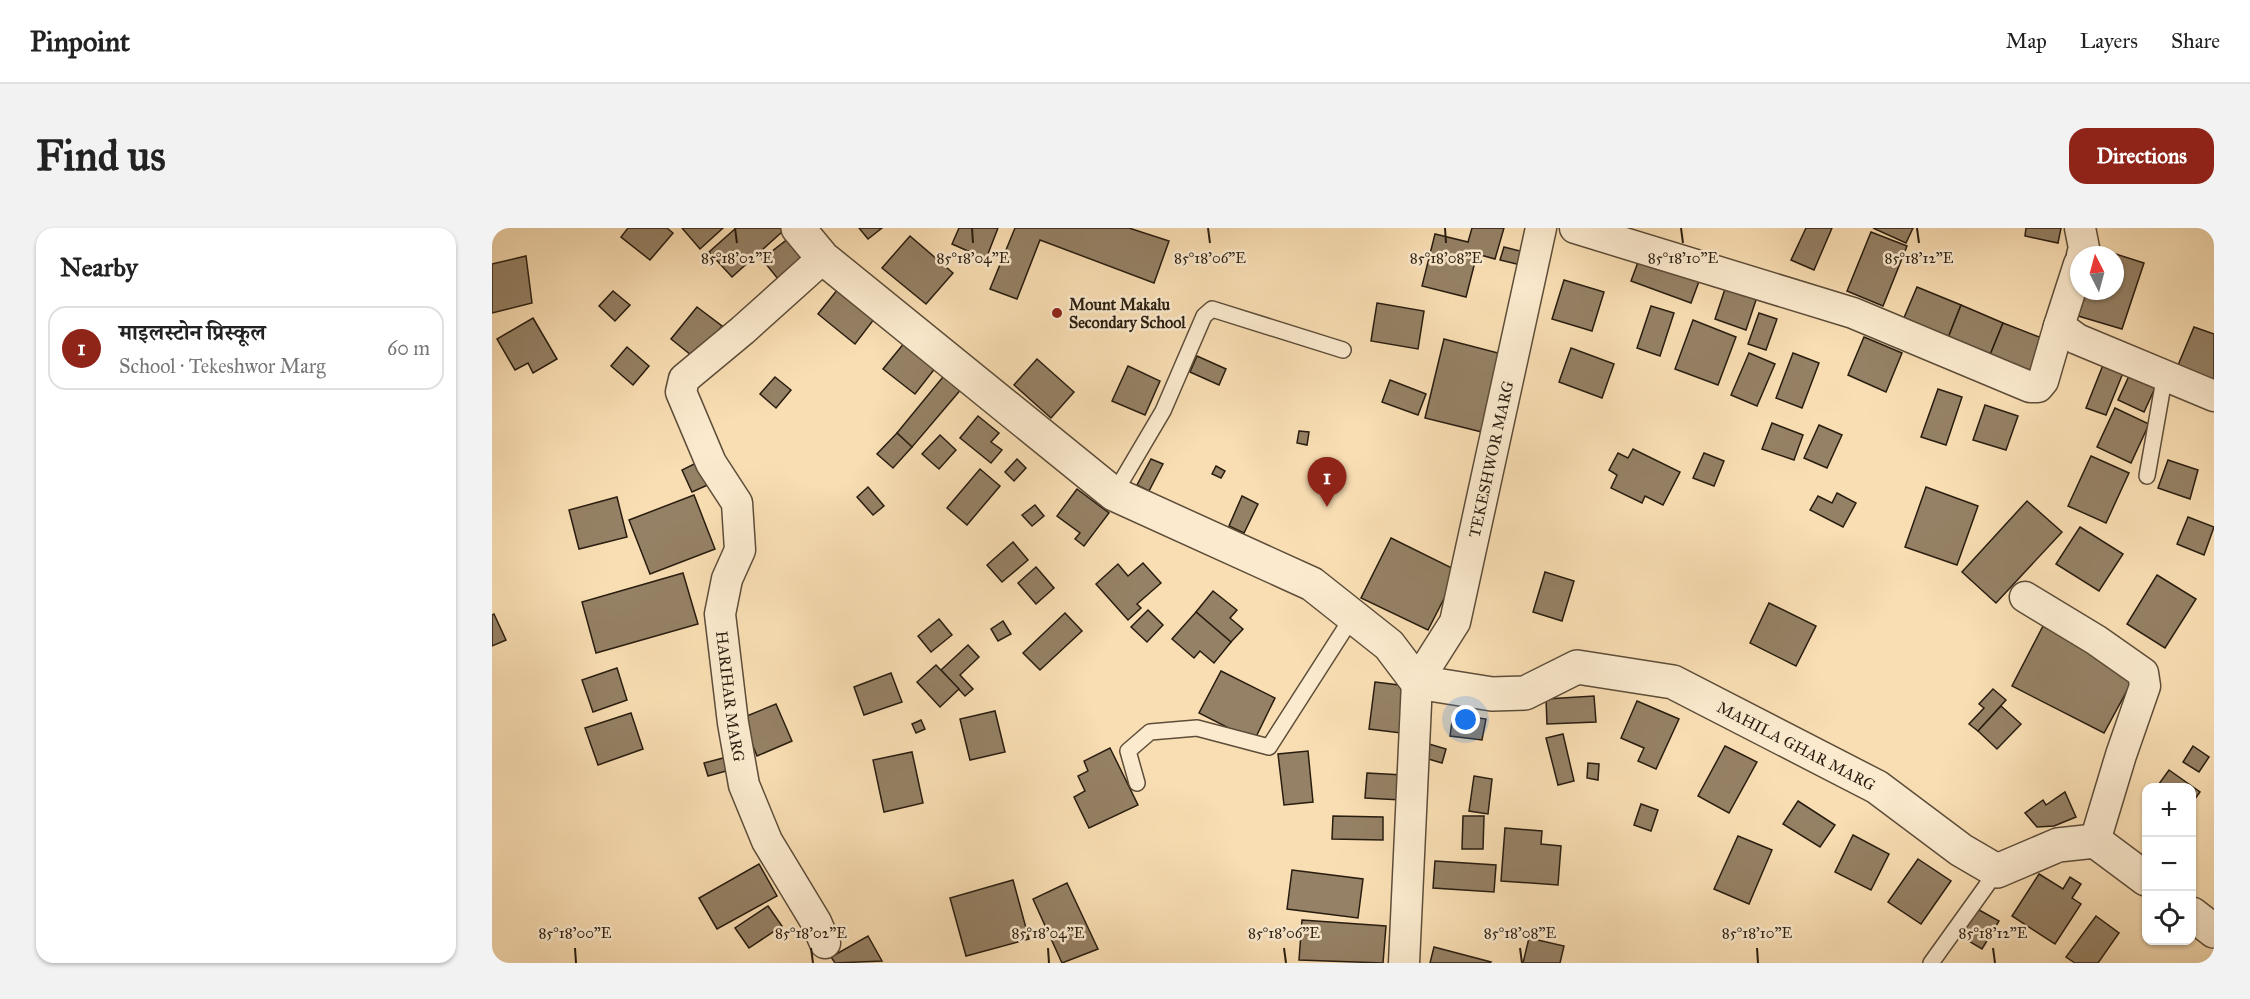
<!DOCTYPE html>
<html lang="en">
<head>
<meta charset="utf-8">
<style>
	:root { --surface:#fff; --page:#f2f2f2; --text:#222; --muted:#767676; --line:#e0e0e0; --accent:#8f2418 }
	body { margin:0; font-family:"IM FELL Great Primer","Noto Serif Devanagari",serif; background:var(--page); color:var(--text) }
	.controls { position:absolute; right:18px; bottom:18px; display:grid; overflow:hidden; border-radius:12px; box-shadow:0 2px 4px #0004 }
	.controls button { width:54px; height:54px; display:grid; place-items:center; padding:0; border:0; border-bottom:2px solid var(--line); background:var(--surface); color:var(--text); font:30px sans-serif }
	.compass { position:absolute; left:1578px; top:18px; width:54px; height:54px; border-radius:50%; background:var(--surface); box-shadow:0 2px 4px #0004; rotate:354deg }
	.you { position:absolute; left:974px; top:492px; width:21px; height:21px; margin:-15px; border:4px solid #fff; border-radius:50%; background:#1a73e8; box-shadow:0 0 0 9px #1a73e833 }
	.badge { display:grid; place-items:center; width:39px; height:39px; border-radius:50%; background:var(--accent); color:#fff; font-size:20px; font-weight:700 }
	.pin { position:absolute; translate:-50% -50px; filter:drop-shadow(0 2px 3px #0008) }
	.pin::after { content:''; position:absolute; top:32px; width:21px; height:18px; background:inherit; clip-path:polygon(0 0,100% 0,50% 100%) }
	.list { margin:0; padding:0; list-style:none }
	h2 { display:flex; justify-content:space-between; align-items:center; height:78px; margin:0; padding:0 24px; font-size:26px }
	h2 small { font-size:20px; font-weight:400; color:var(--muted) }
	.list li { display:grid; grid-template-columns:39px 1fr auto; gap:18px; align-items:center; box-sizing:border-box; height:84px; margin:0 12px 12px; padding:0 12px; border:2px solid var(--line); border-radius:18px }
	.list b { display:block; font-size:22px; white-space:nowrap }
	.list p { margin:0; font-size:20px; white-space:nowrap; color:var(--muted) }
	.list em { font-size:20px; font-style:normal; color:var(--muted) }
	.icon { flex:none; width:33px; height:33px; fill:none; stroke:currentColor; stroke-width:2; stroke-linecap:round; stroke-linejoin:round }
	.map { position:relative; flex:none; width:1722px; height:735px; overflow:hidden; border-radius:18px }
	header { display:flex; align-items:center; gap:36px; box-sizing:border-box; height:84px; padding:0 30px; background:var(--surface); border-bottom:2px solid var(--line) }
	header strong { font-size:28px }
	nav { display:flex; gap:33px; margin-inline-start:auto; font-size:21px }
	.intro { display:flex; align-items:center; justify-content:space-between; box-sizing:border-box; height:144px; padding:0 36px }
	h1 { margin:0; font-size:42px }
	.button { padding:15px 27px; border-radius:18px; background:var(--accent); color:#fff; font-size:21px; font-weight:700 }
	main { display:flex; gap:36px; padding:0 36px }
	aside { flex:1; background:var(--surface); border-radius:18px; box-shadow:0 2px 4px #0004 }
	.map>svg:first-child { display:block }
</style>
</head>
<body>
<header>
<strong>Pinpoint</strong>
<nav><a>Map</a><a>Layers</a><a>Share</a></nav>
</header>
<div class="intro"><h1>Find us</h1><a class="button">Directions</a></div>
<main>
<aside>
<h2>Nearby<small></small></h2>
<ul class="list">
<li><span class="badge">1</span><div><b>माइलस्टोन प्रिस्कूल</b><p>School · Tekeshwor Marg</p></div><em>60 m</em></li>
</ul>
</aside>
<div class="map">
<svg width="1722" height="735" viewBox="0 0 1722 735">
	<rect width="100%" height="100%" fill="#f9deb3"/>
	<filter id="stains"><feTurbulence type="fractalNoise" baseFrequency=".00333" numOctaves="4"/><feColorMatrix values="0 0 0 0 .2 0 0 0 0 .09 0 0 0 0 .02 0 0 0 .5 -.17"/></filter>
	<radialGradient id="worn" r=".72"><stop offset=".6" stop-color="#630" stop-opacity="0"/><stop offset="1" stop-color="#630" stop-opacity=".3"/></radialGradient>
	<!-- building -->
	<g fill="#958165" stroke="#291d10" stroke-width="1.5">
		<path d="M136,0H175L181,5L158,32L129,9Z"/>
		<path d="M190,0H231L208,21Z"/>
		<path d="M244,0H288L291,3L240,49L217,24Z"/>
		<path d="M367,0H390L376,11Z"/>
		<path d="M467,0H506L494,31L460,16Z"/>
		<path d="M523,0H637L677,13L662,55L548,12L525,71L498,61Z"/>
		<path d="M980,0H1012L1003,31L985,26L974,69L930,58L943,6L976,14Z"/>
		<path d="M1314,0H1340L1322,42L1299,32Z"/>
		<path d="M1381,0H1421L1414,15Z"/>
		<path d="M1534,0H1569L1566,15L1533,8Z"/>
		<path d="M1379,4L1415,18L1391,78L1355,63Z"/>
		<path d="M418,8L461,45L434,76L390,40Z"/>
		<path d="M297,10L312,29L286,51L270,31Z"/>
		<path d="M1012,19L1032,24L1029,37L1008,32Z"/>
		<path d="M1608,21L1652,35L1630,101L1586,88L1595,63H1623V27H1606Z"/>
		<path d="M1149,26L1209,48L1199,75L1139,53Z"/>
		<path d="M34,28L40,75L0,85V36Z"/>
		<path d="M1072,52L1112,64L1100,103L1060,91Z"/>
		<path d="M1234,58L1265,69L1254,102L1223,91Z"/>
		<path d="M1425,59L1469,77L1456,110L1411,92Z"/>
		<path d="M346,61L383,90L363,116L326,86Z"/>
		<path d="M121,63L138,77L123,93L107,78Z"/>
		<path d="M885,75L932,83L926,121L879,113Z"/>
		<path d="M1469,77L1511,95L1498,127L1456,110Z"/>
		<path d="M1159,78L1182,85L1168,128L1145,120Z"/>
		<path d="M205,79L230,98L204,131L179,111Z"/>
		<path d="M1267,85L1285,91L1274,122L1256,116Z"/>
		<path d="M41,90L65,131L41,145L36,135L23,142L5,111Z"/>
		<path d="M1201,92L1244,109L1226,157L1183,141Z"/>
		<path d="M1511,95L1555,112L1541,145L1498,127Z"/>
		<path d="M1702,99L1722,106V157L1684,142Z"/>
		<path d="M1372,109L1410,125L1394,164L1356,147Z"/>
		<path d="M952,111L1010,126L990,204L933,190Z"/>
		<path d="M413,114L444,139L423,166L391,141Z"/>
		<path d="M135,119L157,138L141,157L119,138Z"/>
		<path d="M1079,120L1122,136L1110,170L1067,154Z"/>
		<path d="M1257,125L1283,136L1265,178L1239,167Z"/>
		<path d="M1301,125L1327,135L1310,180L1284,170Z"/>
		<path d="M705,128L734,141L727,157L698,144Z"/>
		<path d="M545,131L582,164L559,190L522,157Z"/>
		<path d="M1613,132L1633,140L1614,187L1594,180Z"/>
		<path d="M636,138L668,153L653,187L620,173Z"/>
		<path d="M455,144L471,159L420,219L405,205Z"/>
		<path d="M1637,148L1663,160L1652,184L1626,172Z"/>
		<path d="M283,149L299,162L284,180L268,166Z"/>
		<path d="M898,152L934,166L926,187L890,174Z"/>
		<path d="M1446,161L1470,169L1454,217L1429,209Z"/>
		<path d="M1493,177L1526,188L1514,222L1481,212Z"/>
		<path d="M1623,180L1657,196L1639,235L1605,219Z"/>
		<path d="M486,188L507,205L499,214L510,222L499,235L468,210Z"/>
		<path d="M1280,195L1311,207L1302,232L1270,221Z"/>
		<path d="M1327,197L1350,207L1335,240L1312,230Z"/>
		<path d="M807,203L817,204L815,217L805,215Z"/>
		<path d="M405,205L420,219L401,240L385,226Z"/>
		<path d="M448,207L464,222L447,241L430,226Z"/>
		<path d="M1141,221L1188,244L1171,277L1153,268L1150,275L1119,260L1125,247L1117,242L1126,225L1136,230Z"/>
		<path d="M1212,225L1232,233L1222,258L1201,250Z"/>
		<path d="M1599,228L1637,245L1614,295L1576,278Z"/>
		<path d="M525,231L534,240L522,253L513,244Z"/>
		<path d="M659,231L671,236L657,263L645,257Z"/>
		<path d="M210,232L220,255L200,264L190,242Z"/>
		<path d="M1676,232L1706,242L1698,271L1666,260Z"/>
		<path d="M724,238L733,243L729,250L720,246Z"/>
		<path d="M488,241L508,258L475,297L455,280Z"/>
		<path d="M376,259L392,278L381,287L365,269Z"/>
		<path d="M1434,259L1486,278L1465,337L1413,319Z"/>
		<path d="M585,261L617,285L592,318L583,311L588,305L565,288Z"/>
		<path d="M1345,265L1364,275L1351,299L1318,282L1326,268L1340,275Z"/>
		<path d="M202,267L223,321L158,346L137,292Z"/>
		<path d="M750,268L766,276L752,305L737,298Z"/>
		<path d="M125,269L135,309L87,321L77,282Z"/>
		<path d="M1535,273L1570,304L1504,375L1470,344Z"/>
		<path d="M543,277L552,288L540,298L530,287Z"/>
		<path d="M1696,289L1722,299L1712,327L1685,316Z"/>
		<path d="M1588,299L1631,326L1607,363L1564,336Z"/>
		<path d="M899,310L966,343L936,402L869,370Z"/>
		<path d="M521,314L536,332L510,354L495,337Z"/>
		<path d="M651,335L669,355L645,376L649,380L636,392L604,356L626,336L636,348Z"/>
		<path d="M544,339L562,360L544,376L526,355Z"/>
		<path d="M1053,344L1082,353L1070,393L1041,384Z"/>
		<path d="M191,345L206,396L104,425L90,374Z"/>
		<path d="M1665,347L1704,371L1673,420L1635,396Z"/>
		<path d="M721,363L745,382L738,390L751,401L739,414L704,384Z"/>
		<path d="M1277,375L1324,398L1304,438L1258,415Z"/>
		<path d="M656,382L671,397L655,414L639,399Z"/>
		<path d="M704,384L739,414L722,435L708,423L702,430L680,411Z"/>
		<path d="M573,385L590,403L548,442L531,425Z"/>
		<path d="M2,386L14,412L0,418V387Z"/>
		<path d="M447,391L460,407L439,424L426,408Z"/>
		<path d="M511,393L519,406L506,413L499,401Z"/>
		<path d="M1551,398L1644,446L1612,505L1520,458Z"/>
		<path d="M476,417L487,429L468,447L481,461L473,468L449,442Z"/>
		<path d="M444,437L467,461L448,479L425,454Z"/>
		<path d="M125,440L135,472L101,484L90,452Z"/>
		<path d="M729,443L783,470L762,513L707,485Z"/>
		<path d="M399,445L410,474L372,487L362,459Z"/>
		<path d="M883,454L915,458L909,505L877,501Z"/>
		<path d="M1501,461L1514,472L1486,503L1477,496L1492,480L1487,476Z"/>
		<path d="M1102,468L1104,494L1055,496L1054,471Z"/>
		<path d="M1145,473L1187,491L1164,541L1146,533L1152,520L1129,510Z"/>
		<path d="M284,476L300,513L265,528L250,490Z"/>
		<path d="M1509,478L1529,496L1505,521L1486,503Z"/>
		<path d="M503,483L513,524L478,532L468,491Z"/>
		<path d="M139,485L151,521L106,537L93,500Z"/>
		<path d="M961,486L994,491L990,512L958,508Z"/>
		<path d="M429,492L433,501L424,505L420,496Z"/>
		<path d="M1071,506L1082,553L1066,557L1054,510Z"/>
		<path d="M937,516L954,521L950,535L933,530Z"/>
		<path d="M1233,518L1265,534L1237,585L1206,568Z"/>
		<path d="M1701,518L1717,529L1707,544L1691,534Z"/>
		<path d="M618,520L646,577L597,600L582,569L593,563L586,548L596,543L592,533Z"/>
		<path d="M816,523L821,574L792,577L786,526Z"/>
		<path d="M420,524L431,575L392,584L381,532Z"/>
		<path d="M235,529L238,542L216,548L212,535Z"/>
		<path d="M1096,535L1107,536L1106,552L1095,550Z"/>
		<path d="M1677,542L1708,564L1700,575V560H1664Z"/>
		<path d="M875,545L911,547L909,572L873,570Z"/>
		<path d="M982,548L1000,551L996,586L977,583Z"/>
		<path d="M1573,564L1584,589L1562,598L1545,599L1533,585L1551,572L1554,577Z"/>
		<path d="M1306,573L1343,597L1328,619L1291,596Z"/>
		<path d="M1149,576L1166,582L1159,603L1142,597Z"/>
		<path d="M841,588L891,589V612L840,611Z"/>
		<path d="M971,588H992L991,621H970Z"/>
		<path d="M1013,600L1050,603L1049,616L1069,618L1066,657L1009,653Z"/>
		<path d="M1361,607L1397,626L1379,662L1343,644Z"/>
		<path d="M1246,608L1280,622L1257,676L1222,661Z"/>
		<path d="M1426,631L1459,653L1429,696L1396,674Z"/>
		<path d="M943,633L1004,637L1002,664L941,660Z"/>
		<path d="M267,636L285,668L225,701L207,670Z"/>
		<path d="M800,642L871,651L866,690L795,681Z"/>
		<path d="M1547,646L1571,661L1578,649L1589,656L1580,670L1589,676L1563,716L1520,688Z"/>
		<path d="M521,652L537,711L474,728L458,670Z"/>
		<path d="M575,655L606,721L570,735L541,671Z"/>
		<path d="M276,678L290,698L257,720L243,700Z"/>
		<path d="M1480,678L1507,693L1490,721L1465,706Z"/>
		<path d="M1604,688L1627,705L1606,735H1583L1574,729Z"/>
		<path d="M810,692L894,698L891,735L807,732Z"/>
		<path d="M376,708L390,733L343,735L339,729Z"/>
		<path d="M1037,710L1072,718L1068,735H1031Z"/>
		<path d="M942,719L999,734L998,735H938Z"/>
	</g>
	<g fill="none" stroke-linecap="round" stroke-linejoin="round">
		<!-- service casing -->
		<g stroke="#5d4d39" stroke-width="18">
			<g id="service">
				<path d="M1655,248L1673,146"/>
				<path d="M622,266L671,183L712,88L720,81L851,122"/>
				<path d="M645,555L636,523L658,504L705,500L777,519L861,388"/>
				<path d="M1439,735L1505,643"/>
			</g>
		</g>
		<!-- minor casing -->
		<g stroke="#5d4d39" stroke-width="33">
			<g id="minor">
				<path d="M1083,0L1361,85L1538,159H1546L1551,153L1567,98"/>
				<path d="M1588,0L1592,20L1590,27"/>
				<path id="s1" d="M331,30L251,102L192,151L189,164L219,235L245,275L248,322L235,351L228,386L241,495L252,557L275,613L324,694L333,715"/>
				<path d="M1587,36L1567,98L1585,111L1722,168"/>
				<path d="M1533,369L1604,412L1651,445L1653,458L1629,527L1603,613"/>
				<path id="s2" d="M912,735L925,454L963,394L1049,0"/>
			</g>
		</g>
		<!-- tertiary casing -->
		<g stroke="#5d4d39" stroke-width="36">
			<g id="tertiary">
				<path id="s3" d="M306,0L331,30L622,266L820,356L897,417L925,454L1000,466L1033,465L1085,439L1181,454L1385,559L1469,622L1505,643L1566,617L1603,613L1654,651"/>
				<path d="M1700,686L1722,703"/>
			</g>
		</g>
		<!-- service -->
		<use href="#service" stroke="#fbeace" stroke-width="15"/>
		<!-- minor -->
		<use href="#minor" stroke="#fbeace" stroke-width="30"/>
		<!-- tertiary -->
		<use href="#tertiary" stroke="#fbeace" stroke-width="33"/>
	</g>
	<!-- ticks -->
	<path fill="none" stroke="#291d10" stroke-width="2" d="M243,0L245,15M480,0L481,15M716,0L718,15M953,0L954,15M1189,0L1191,15M1425,0L1427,15M83,720L84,735M319,720L321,735M556,720L557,735M792,720L794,735M1028,720L1030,735M1265,720L1266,735M1501,720L1503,735"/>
	<!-- markers -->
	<circle fill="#8f2418" stroke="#fbeace" stroke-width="2" cx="565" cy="85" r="6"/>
	<g text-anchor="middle" stroke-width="5" stroke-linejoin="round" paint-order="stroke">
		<!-- poi labels -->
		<g font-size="16" font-weight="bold" fill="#291d10" stroke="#fbeace" text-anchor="start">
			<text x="577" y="82">Mount Makalu<tspan x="577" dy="18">Secondary School</tspan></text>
		</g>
		<!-- street labels -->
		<g font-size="16" fill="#291d10" stroke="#fbeace">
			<text dy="6" stroke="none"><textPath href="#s2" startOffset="519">TEKESHWOR MARG</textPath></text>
			<text dy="6" stroke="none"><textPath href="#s1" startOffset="520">HARIHAR MARG</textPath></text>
			<text dy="6" stroke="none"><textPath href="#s3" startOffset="1179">MAHILA GHAR MARG</textPath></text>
		</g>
	</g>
	<g font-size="15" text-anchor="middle" fill="#291d10" stroke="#fbeace" stroke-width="5" stroke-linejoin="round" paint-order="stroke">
		<text x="245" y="35">85°18'02"E</text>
		<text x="481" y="35">85°18'04"E</text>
		<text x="718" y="35">85°18'06"E</text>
		<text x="954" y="35">85°18'08"E</text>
		<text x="1191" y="35">85°18'10"E</text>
		<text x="1427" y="35">85°18'12"E</text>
		<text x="83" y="710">85°18'00"E</text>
		<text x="319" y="710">85°18'02"E</text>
		<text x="556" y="710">85°18'04"E</text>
		<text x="792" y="710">85°18'06"E</text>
		<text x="1028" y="710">85°18'08"E</text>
		<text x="1265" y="710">85°18'10"E</text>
		<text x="1501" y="710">85°18'12"E</text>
	</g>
	<rect width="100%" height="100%" filter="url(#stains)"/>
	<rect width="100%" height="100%" fill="url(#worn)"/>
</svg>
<div class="controls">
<button>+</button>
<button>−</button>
<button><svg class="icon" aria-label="locate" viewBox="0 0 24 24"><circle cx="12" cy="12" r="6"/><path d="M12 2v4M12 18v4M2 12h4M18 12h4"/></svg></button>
</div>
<svg class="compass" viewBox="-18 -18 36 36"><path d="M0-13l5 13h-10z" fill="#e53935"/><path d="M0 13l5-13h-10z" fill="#767676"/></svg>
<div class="you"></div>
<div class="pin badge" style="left:835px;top:279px">1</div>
</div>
</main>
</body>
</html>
